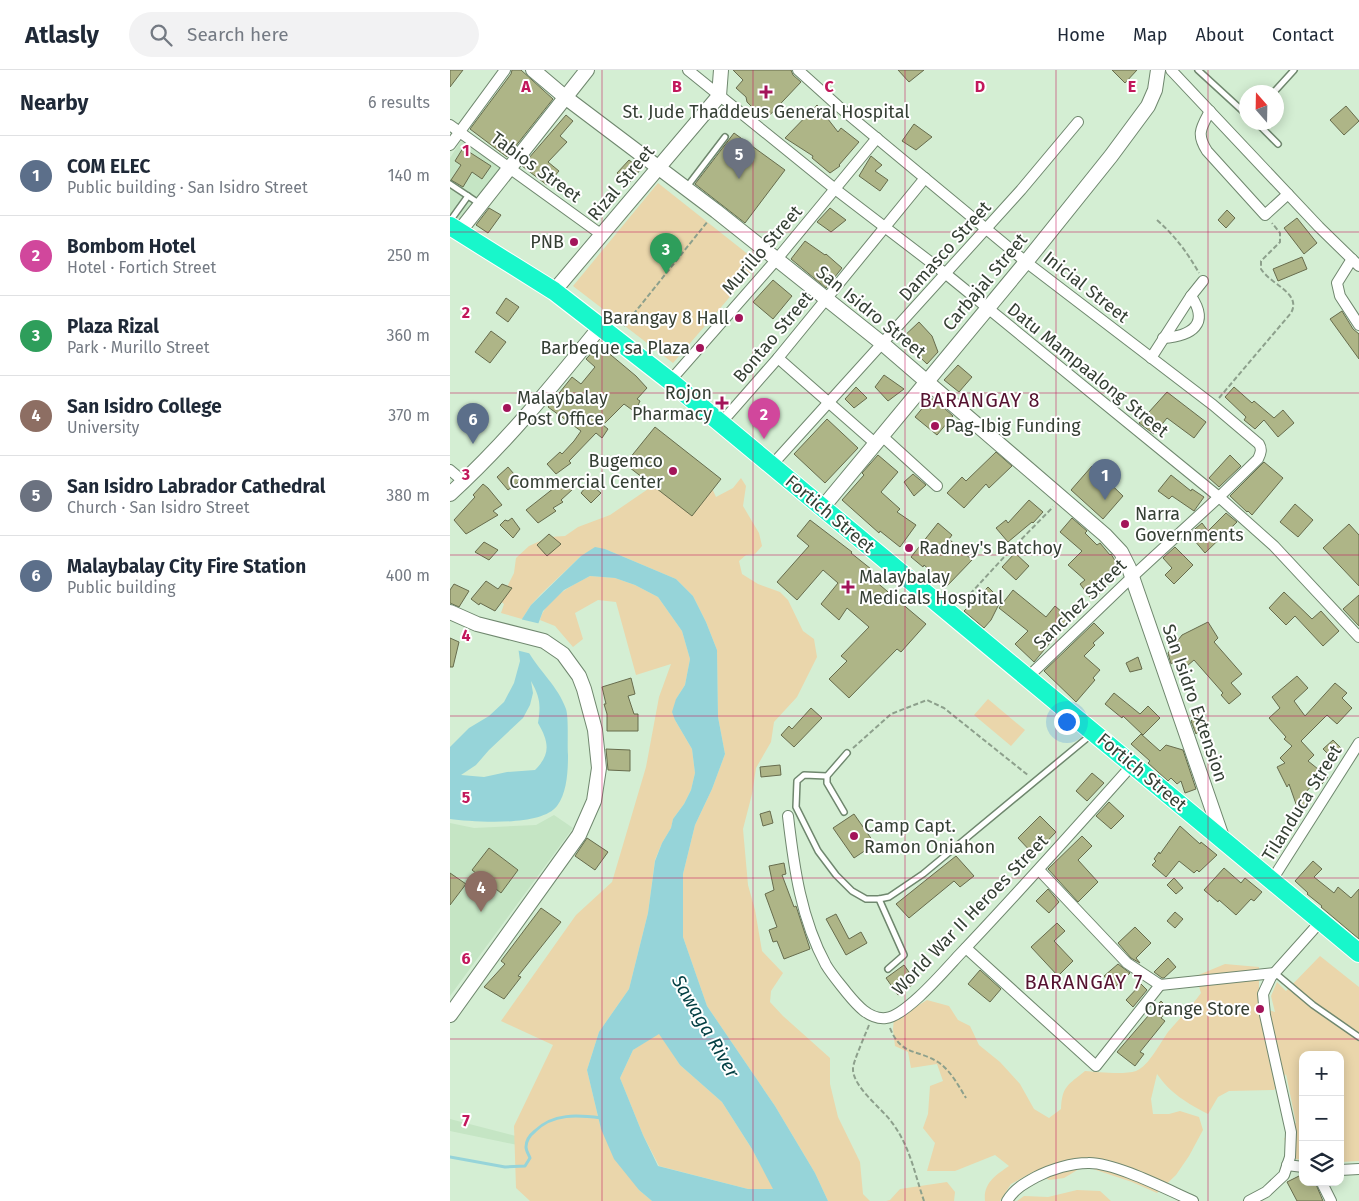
<!DOCTYPE html>
<html lang="en">
<head>
<meta charset="utf-8">
<style>
	:root { --surface:#fff; --page:#f2f2f3; --text:#1f2937; --muted:#747a83; --line:#e0e1e3; --accent:#db2777 }
	body { margin:0; font-family:"Fira Sans",sans-serif; background:var(--page); color:var(--text) }
	.controls { position:absolute; right:15px; bottom:15px; display:grid; overflow:hidden; border-radius:10px; box-shadow:0 2px 12px #0003 }
	.controls button { width:45px; height:45px; display:grid; place-items:center; padding:0; border:0; border-bottom:1px solid var(--line); background:var(--surface); color:var(--text); font:25px sans-serif }
	.compass { position:absolute; left:789px; top:15px; width:45px; height:45px; border-radius:50%; background:var(--surface); box-shadow:0 2px 12px #0003; rotate:340deg }
	.you { position:absolute; left:616px; top:651px; width:18px; height:18px; margin:-12px; border:4px solid #fff; border-radius:50%; background:#1a73e8; box-shadow:0 0 0 8px #1a73e833 }
	.badge { display:grid; place-items:center; width:32px; height:32px; border-radius:50%; background:var(--accent); color:#fff; font-size:16px; font-weight:700 }
	.pin { position:absolute; translate:-50% -41px; filter:drop-shadow(0 1px 2px #0008) }
	.pin::after { content:''; position:absolute; top:26px; width:18px; height:15px; background:inherit; clip-path:polygon(0 0,100% 0,50% 100%) }
	.list { margin:0; padding:0; list-style:none }
	h2 { display:flex; justify-content:space-between; align-items:center; height:65px; margin:0; padding:0 20px; font-size:21px }
	h2 small { font-size:16px; font-weight:400; color:var(--muted) }
	.list li { display:grid; grid-template-columns:32px 1fr auto; gap:15px; align-items:center; box-sizing:border-box; height:80px; padding:0 20px; border-top:1px solid var(--line) }
	.list b { display:block; font-size:19px; white-space:nowrap }
	.list p { margin:0; font-size:16px; white-space:nowrap; color:var(--muted) }
	.list em { font-size:16px; font-style:normal; color:var(--muted) }
	.icon { flex:none; width:28px; height:28px; fill:none; stroke:currentColor; stroke-width:2; stroke-linecap:round; stroke-linejoin:round }
	.map { position:relative; flex:none; width:909px; height:1131px; overflow:hidden }
	header { display:flex; align-items:center; gap:30px; box-sizing:border-box; height:70px; padding:0 25px; background:var(--surface); border-bottom:1px solid var(--line) }
	header strong { font-size:24px }
	nav { display:flex; gap:28px; margin-inline-start:auto; font-size:18px }
	.search { width:350px; height:45px; background:var(--page); display:flex; align-items:center; gap:12px; box-sizing:border-box; padding:0 18px; border-radius:28px; color:var(--muted); font-size:19px }
	main { display:flex }
	aside { flex:1; background:var(--surface) }
	.map>svg:first-child { display:block }
</style>
</head>
<body>
<header>
<strong>Atlasly</strong>
<div class="search"><svg class="icon" aria-label="search" viewBox="0 0 24 24"><circle cx="10" cy="10" r="6"/><path d="M15 15l6 6"/></svg>Search here</div>
<nav><a>Home</a><a>Map</a><a>About</a><a>Contact</a></nav>
</header>
<main>
<aside>
<h2>Nearby<small>6 results</small></h2>
<ul class="list">
<li><span class="badge" style="background:#5c6f8a">1</span><div><b>COM ELEC</b><p>Public building · San Isidro Street</p></div><em>140 m</em></li>
<li><span class="badge" style="background:#d1479c">2</span><div><b>Bombom Hotel</b><p>Hotel · Fortich Street</p></div><em>250 m</em></li>
<li><span class="badge" style="background:#2e9e5b">3</span><div><b>Plaza Rizal</b><p>Park · Murillo Street</p></div><em>360 m</em></li>
<li><span class="badge" style="background:#8d6e63">4</span><div><b>San Isidro College</b><p>University</p></div><em>370 m</em></li>
<li><span class="badge" style="background:#6b7280">5</span><div><b>San Isidro Labrador Cathedral</b><p>Church · San Isidro Street</p></div><em>380 m</em></li>
<li><span class="badge" style="background:#5c6f8a">6</span><div><b>Malaybalay City Fire Station</b><p>Public building</p></div><em>400 m</em></li>
</ul>
</aside>
<div class="map">
<svg width="909" height="1131" viewBox="0 0 909 1131">
	<rect width="100%" height="100%" fill="#d4eed3"/>
	<!-- built -->
	<g fill="#c5e5c4">
		<path d="M11,71L50,98L10,151L0,145V88Z"/>
		<path d="M104,745L123,758L0,926V753L24,758L86,755Z"/>
		<path d="M0,1049L74,1068L72,1076L0,1061Z"/>
	</g>
	<!-- green -->
	<g fill="#ead6ab">
		<path d="M208,113L309,193L223,293L123,216Z"/>
		<path d="M291,408L296,416L293,436L309,463L312,476L305,484L296,485L289,491L292,504L308,514L330,522L338,530L353,561L364,569L367,587L347,627L324,652L321,672L306,698L302,724L293,759L298,815L305,840L312,881L333,903L321,921L320,932L333,946L380,988V1014L388,1047L410,1092L413,1124L420,1131H378L365,1103L325,1036L257,936L233,867V804L245,755L262,719L275,684L268,647L267,580L256,552L243,526L226,509L155,479L131,486L91,524L81,535L72,549L51,543L54,534L48,529L57,517L64,503L66,488L79,476L99,467L115,466L128,457L160,445L201,417L213,412L261,416L266,427L283,418Z"/>
		<path d="M140,506L165,508L185,515L208,527L232,561L240,589L235,615L226,629L225,650L242,679L245,703L241,720L234,734L223,749L221,758L212,773L205,790L198,843L179,919L149,962L137,1000L151,1059L189,1120L202,1131H80L66,1118L64,1056L103,975L51,951L126,845L162,812L196,697L209,627L221,594L186,605L166,532L148,530L125,543L133,569L123,577L105,556L90,550C96,528 121,516 140,506Z"/>
		<path d="M538,629L575,660L561,676L524,645Z"/>
		<path d="M870,886L909,917V1091L890,1092V985H853V1090L845,1089L846,1077H840L834,1069L843,1054L846,1053L836,1004L824,1020L779,1021L768,1027L758,1044C737,1033 721,1024 707,1004L701,1029L703,1044H719L730,1041L749,1047L753,1060L739,1086L726,1105L707,1123L682,1112L634,1096L614,1108L599,1110L585,1101L561,1114L550,1131H535C533,1113 546,1105 559,1096L545,1085L505,1101H477L485,1073L473,1058L478,1044L480,1016L493,1011L487,994L461,998L458,982L445,976L443,959L444,948L459,941L477,930L499,936L508,950L520,956L529,975L550,992L570,1014L584,1039L599,1048L611,1039C612,1016 618,1015 635,1001C647,1002 674,1005 686,1001C699,996 710,973 718,962C729,949 741,937 751,923L746,906L775,894L809,897V937L825,942L821,926L827,912L836,921Z"/>
		<path d="M209,963L230,995L272,1032L302,1079L324,1119H298L209,1096L193,1065L170,1008L183,980Z"/>
		<path d="M497,1112L505,1122L504,1131H436L440,1130L450,1119Z"/>
		<path d="M627,1120L650,1121L661,1131H567L574,1126L598,1127Z"/>
	</g>
	<!-- water -->
	<path fill="#96d4d9" fill-rule="evenodd" d="M145,477L155,479L226,509L243,526L256,552L267,580L268,647L275,684L262,719L245,755L233,804V867L257,936L325,1036L365,1103L378,1131H202L189,1120L164,1089L151,1059L137,1000L149,962L179,919L198,843L205,791L212,773L221,758L223,749L234,734L241,720L245,703L242,679L225,650L222,642L226,629L235,615L240,589L232,561L208,527L185,515L165,508L140,506L114,520L93,541L78,581C89,601 108,616 116,639C119,649 117,673 118,685C118,701 117,723 107,736C91,757 24,752 0,749V677L19,658L39,646L54,632L64,613L70,591L68,576L72,549L81,535L131,486ZM81,611C90,627 91,635 88,653C99,672 101,684 85,700L57,702L34,707L11,705L26,695L39,680L73,648L80,635L83,623ZM209,964L230,995L272,1032L302,1079L323,1119H298L208,1096L193,1065L170,1008L183,980Z"/>
	<!-- pier -->
	<path fill="#d4eed3" d="M70,549L91,554L81,581L82,584L66,580Z"/>
	<g fill="none" stroke-linecap="round" stroke-linejoin="round">
		<!-- stream -->
		<path stroke="#96d4d9" stroke-width="3" d="M0,1087L55,1097L75,1096L80,1088C79,1085 76,1081 76,1077C76,1070 80,1065 85,1061C103,1043 128,1045 151,1048"/>
	</g>
	<!-- building -->
	<g fill="#aeb587" stroke="#676c4d">
		<path d="M0,0H13L0,17Z"/>
		<path d="M62,0H71L103,29L57,87L20,59L61,4Z"/>
		<path d="M283,0H341L343,5L351,12L317,48L307,37L303,38L297,32L296,27L286,18L293,10Z"/>
		<path d="M448,0H474L459,12Z"/>
		<path d="M662,0H687L675,13Z"/>
		<path d="M367,35L388,62L391,58L409,72L389,95L390,96L380,103L362,88L363,86L335,68Z"/>
		<path d="M896,36L909,51L894,65L880,50Z"/>
		<path d="M116,45L123,51L110,66L117,72L98,92L109,101L97,115L72,96Z"/>
		<path d="M464,54L482,67L466,80L452,71Z"/>
		<path d="M284,63L335,100L295,153L245,114Z"/>
		<path d="M13,78L41,96L32,109L22,102L13,117L1,110L11,95L5,91Z"/>
		<path d="M421,86L432,95L425,101L438,110L430,121L409,106Z"/>
		<path d="M179,90L191,99L179,113L167,103Z"/>
		<path d="M39,138L51,145L38,163L26,155Z"/>
		<path d="M380,138L396,150L381,162L367,152Z"/>
		<path d="M777,140L785,148L776,158L768,150Z"/>
		<path d="M847,148L867,173L854,184L834,158Z"/>
		<path d="M355,171L375,185L376,184L392,198L376,218L341,189Z"/>
		<path d="M852,187L857,199L828,211L823,199Z"/>
		<path d="M323,210L342,226L323,249L303,232Z"/>
		<path d="M56,228L69,237L58,252L46,243Z"/>
		<path d="M892,241L903,259L909,264V289L880,249Z"/>
		<path d="M469,252L482,266L488,282L477,294L451,269Z"/>
		<path d="M41,261L56,272L40,293L25,282Z"/>
		<path d="M149,275L186,306L197,318L187,329L190,331L185,342L174,334L153,355L158,359L152,368L146,363L119,391L121,393L106,404L97,394L110,382L112,384L124,371L131,361L98,337L122,307L131,314L145,297L136,289Z"/>
		<path d="M508,295L522,307L509,322L494,310Z"/>
		<path d="M434,305L454,319L438,331L425,317Z"/>
		<path d="M406,317L417,328L404,338L395,329Z"/>
		<path d="M784,317L802,333L804,331L824,348L833,340L844,353L828,367L814,350L805,359L794,350L796,347L775,327Z"/>
		<path d="M717,322L756,352L744,368L717,348L704,364L689,353Z"/>
		<path d="M480,329H484L503,346L487,365L465,347Z"/>
		<path d="M377,349L408,378L375,413L344,384Z"/>
		<path d="M205,357L271,409L242,446L175,394Z"/>
		<path d="M546,382L562,396L539,418L536,414L514,438L497,423L512,407L516,411Z"/>
		<path d="M428,385L448,402L431,422L450,439L447,442L466,455L450,477L430,461L429,463L392,430L414,405L412,403Z"/>
		<path d="M780,385L791,396L769,417L759,408Z"/>
		<path d="M814,392L833,408L802,445L798,441L797,442L780,426Z"/>
		<path d="M642,396L673,426L653,449L621,420Z"/>
		<path d="M58,397L70,411L58,420L47,407Z"/>
		<path d="M463,404L476,415L464,426L454,412Z"/>
		<path d="M721,405L741,421L742,419L754,427L744,441L722,426L719,429L708,421Z"/>
		<path d="M109,409L123,419L111,430L113,432L103,438L106,441L88,453L76,440L104,418L102,415Z"/>
		<path d="M139,413L151,423L141,433L131,423Z"/>
		<path d="M33,414L38,418L52,435L43,441L48,445L16,464L4,450L25,427L23,425Z"/>
		<path d="M579,430L593,442L583,453L582,452L558,472L546,458L556,450L558,453Z"/>
		<path d="M845,434L863,450L848,467L830,452Z"/>
		<path d="M776,443L787,452L755,483L739,464L752,453L758,461Z"/>
		<path d="M62,448L70,459L63,468L50,455L55,450L58,451Z"/>
		<path d="M622,448L637,461L635,463L647,475L650,473L660,485L661,484L669,497L651,508L658,516L642,530L630,514L635,510L618,495L632,481L610,462Z"/>
		<path d="M360,450L402,482L401,483L421,499L418,505L476,554L451,582L447,579L399,628L379,609L397,591L391,586L419,557L397,538L389,550L371,534L388,513L373,500L347,530L327,512L359,476L347,466Z"/>
		<path d="M488,453L502,465L499,469L522,490L497,516L474,495L473,497L461,487Z"/>
		<path d="M899,454L909,465V516L873,478Z"/>
		<path d="M99,464L111,474L97,486L87,475Z"/>
		<path d="M34,472L48,480L39,490L25,482Z"/>
		<path d="M725,477L743,495L724,514L715,505L722,498L713,488Z"/>
		<path d="M565,483L579,496L566,510L552,497Z"/>
		<path d="M36,511L48,519L52,514L62,518L45,541L30,533L29,535L21,529Z"/>
		<path d="M4,514L19,521L9,537L0,533V520Z"/>
		<path d="M538,517L551,530L541,550L534,558L514,541Z"/>
		<path d="M563,520L596,547L605,536L620,549L584,592L565,574L578,561L549,538Z"/>
		<path d="M834,522L862,549L871,541L889,561L873,576L845,546L836,555L819,538Z"/>
		<path d="M909,525V556L893,539Z"/>
		<path d="M758,552L768,568L764,572L792,604L781,613L791,624L779,634L771,625L773,623L744,590L737,596L728,589L721,594L718,583L732,565Z"/>
		<path d="M644,553L654,563L643,573L645,575L634,586L650,600L643,608L645,610L626,632L594,601Z"/>
		<path d="M0,568L9,572L3,597H0Z"/>
		<path d="M688,587L692,599L680,602L676,593Z"/>
		<path d="M847,606L858,618L844,631L855,646L885,613L897,623L892,628L902,638L887,654L877,645L851,671L864,685L858,691L878,707L872,714L867,710L854,724L862,730L854,740L846,734L839,714L837,717L827,697L835,693L830,688L842,676L834,669L836,667L819,648L830,638L822,627Z"/>
		<path d="M181,608L185,624L178,626L184,644H188V661H157V644L154,634H156L152,617Z"/>
		<path d="M664,623L690,644L698,636L710,648L693,665L673,646L672,648L655,634Z"/>
		<path d="M361,638L372,648L344,677L331,665L339,656L342,659Z"/>
		<path d="M747,645L754,656L746,664L741,651Z"/>
		<path d="M691,664L710,681L716,675L733,680L746,719L735,723L731,711L727,714L721,708L718,711L698,693L700,691L681,674Z"/>
		<path d="M883,670L891,678L881,687L873,679Z"/>
		<path d="M156,679L180,680V701L158,700Z"/>
		<path d="M330,695L331,705L311,707L310,697Z"/>
		<path d="M642,703L654,713L637,731L626,721Z"/>
		<path d="M659,732L674,746L661,759L646,746Z"/>
		<path d="M320,741L323,753L313,756L310,744Z"/>
		<path d="M404,744L425,774L404,788L383,758Z"/>
		<path d="M590,746L606,762L584,785L568,768Z"/>
		<path d="M730,756L750,774L751,772L767,785L749,802L747,800L744,803L729,791L716,807L702,795L706,791L704,789L709,782L710,784Z"/>
		<path d="M632,766L642,776L628,790L648,812L628,832L598,799Z"/>
		<path d="M137,768L158,782L145,800L125,786Z"/>
		<path d="M39,778L68,800L51,823L22,800Z"/>
		<path d="M506,786L524,806L510,817L504,811L459,848L446,834Z"/>
		<path d="M863,791L872,799L864,807L884,823L888,817L901,828L909,819V869L871,837L872,836L857,824L858,823L845,811Z"/>
		<path d="M334,793L336,804L332,805L344,837L346,836L360,879L334,889L327,871L323,872L319,860L327,857L315,824L324,820L319,796Z"/>
		<path d="M774,798L791,813L795,808L812,822L804,831L801,829L786,845L769,830L768,832L754,820Z"/>
		<path d="M0,803L16,814L0,835Z"/>
		<path d="M724,808L733,818L726,824L717,815Z"/>
		<path d="M598,819L609,832L599,843L586,831Z"/>
		<path d="M91,838L111,852L68,906L71,907L54,929L34,917L55,894L51,891Z"/>
		<path d="M725,842L733,849L725,858L717,851Z"/>
		<path d="M386,844L399,869L411,862L417,873L396,885L376,849Z"/>
		<path d="M607,853L615,861L604,871L623,891L608,906L581,877Z"/>
		<path d="M685,857L701,873L686,888L690,893L681,888L668,873Z"/>
		<path d="M718,888L726,897L714,908H712L704,902Z"/>
		<path d="M668,894L680,903L664,918L654,906Z"/>
		<path d="M454,895L466,912L448,925L436,908Z"/>
		<path d="M530,900L551,919L540,932L518,914Z"/>
		<path d="M691,914L697,920L683,937L676,930Z"/>
		<path d="M711,931L719,939L711,948L715,951L690,982L694,984L685,996L667,982Z"/>
		<path d="M853,1104V1112H865L873,1131H847L837,1112Z"/>
	</g>
	<g fill="none" stroke-linecap="round" stroke-linejoin="round">
		<!-- lane casing -->
		<g stroke="#6f876e" stroke-width="8">
			<g id="lane">
				<path d="M748,0L796,44"/>
				<path d="M824,22L844,0"/>
				<path d="M806,52L828,74"/>
				<path d="M0,114L30,134"/>
				<path d="M236,118L275,67"/>
				<path d="M0,151L18,126"/>
				<path d="M397,683L377,706L354,705L347,711L346,737L368,781L386,805L402,821L416,829H429L439,827L473,804L642,664"/>
				<path d="M377,706V713L394,742"/>
				<path d="M429,829L454,885L438,899"/>
				<path d="M825,903L863,935L909,967"/>
			</g>
		</g>
		<!-- street casing -->
		<g stroke="#6f876e" stroke-width="12">
			<g id="street">
				<path d="M238,0L385,119L496,204L769,427L824,476L909,567"/>
				<path d="M348,0L388,36L576,192L763,335L809,374C812,379 811,383 808,389L769,427L682,507L578,607"/>
				<path d="M721,0L869,157L909,196"/>
				<path d="M760,41C751,58 746,64 757,81L815,145L838,124"/>
				<path d="M0,55L152,165"/>
				<path d="M0,75L55,0"/>
				<path d="M902,189L887,213L890,226L909,255"/>
				<path d="M713,268C742,266 760,254 741,226"/>
				<path d="M328,288L426,374"/>
				<path d="M701,288L741,226L753,211"/>
				<path d="M220,311L327,189L427,68"/>
				<path d="M271,353L328,288L475,108"/>
				<path d="M432,366L487,416"/>
				<path d="M322,395L571,120L628,52"/>
				<path d="M0,400L13,411"/>
				<path d="M338,746C344,798 351,849 376,895C382,905 390,914 397,923C406,934 419,950 436,948C456,946 495,900 510,884C569,822 626,758 683,694"/>
				<path d="M589,800L677,893L710,915L825,903"/>
				<path d="M822,810L909,673"/>
				<path d="M516,878L646,996L710,915"/>
				<path d="M837,1095L853,1097"/>
				<path d="M890,1100L909,1099"/>
				<path d="M873,1112V1115L881,1131"/>
				<path d="M557,1131C564,1119 575,1113 586,1107C601,1099 622,1093 638,1093C664,1092 718,1120 743,1131"/>
				<path d="M799,1131L816,1122L834,1105L840,1087L841,1062L815,945L813,924L821,907L871,851"/>
			</g>
		</g>
		<!-- secondary casing -->
		<g stroke="#6f876e" stroke-width="16">
			<g id="secondary">
				<path d="M83,0L115,27L266,141L433,274L655,465L671,482L679,498L773,770"/>
				<path d="M9,162L137,0"/>
				<path d="M104,221L269,26L271,0"/>
				<path d="M0,424C56,373 103,315 150,257"/>
				<path d="M373,437L576,192L661,86L698,36L705,20L708,0"/>
				<path d="M0,542L27,554L94,571L113,584L129,606L134,619L145,660L149,698L144,731L129,765L0,945"/>
			</g>
		</g>
		<!-- highway casing -->
		<g stroke="#fff" stroke-width="20">
			<path id="highway" d="M0,156L104,221L220,311L909,883"/>
		</g>
		<!-- path -->
		<g stroke="#8da08c" stroke-width="2" stroke-dasharray="5 2.5" stroke-linecap="butt">
			<path d="M707,150C725,166 737,182 749,203"/>
			<path d="M174,256L258,151"/>
			<path d="M769,328L841,243C852,223 821,215 811,199V191L830,172V163L822,153"/>
			<path d="M510,535L555,486L603,437"/>
			<path d="M403,678L441,644L477,630L494,638L579,706"/>
			<path d="M419,955C416,963 403,992 403,998C402,1016 430,1037 440,1050C460,1075 464,1102 474,1131"/>
			<path d="M440,958C451,986 467,979 488,992C501,1001 508,1015 516,1028"/>
		</g>
		<!-- lane -->
		<use href="#lane" stroke="#fff" stroke-width="5"/>
		<!-- street -->
		<use href="#street" stroke="#fff" stroke-width="10"/>
		<!-- secondary -->
		<use href="#secondary" stroke="#fff" stroke-width="14"/>
		<!-- highway -->
		<use href="#highway" stroke="#18f7cb" stroke-width="18"/>
	</g>
	<!-- grid -->
	<path fill="none" stroke="#c2185b" stroke-width="1" stroke-opacity="0.55" d="M152,0V1131M303,0V1131M455,0V1131M606,0V1131M758,0V1131M0,162H909M0,323H909M0,485H909M0,646H909M0,808H909M0,969H909"/>
	<!-- markers -->
	<g fill="#a3145a" stroke="#fff" stroke-width="2">
		<path d="M313.5 14.5h5v5h5v5h-5v5h-5v-5h-5v-5h5z"/>
		<circle cx="124" cy="172" r="5"/>
		<circle cx="289" cy="248" r="5"/>
		<circle cx="250" cy="278" r="5"/>
		<path d="M269.5 325.5h5v5h5v5h-5v5h-5v-5h-5v-5h5z"/>
		<circle cx="57" cy="338" r="5"/>
		<circle cx="485" cy="356" r="5"/>
		<circle cx="223" cy="401" r="5"/>
		<circle cx="675" cy="454" r="5"/>
		<circle cx="459" cy="478" r="5"/>
		<path d="M395.5 509.5h5v5h5v5h-5v5h-5v-5h-5v-5h5z"/>
		<circle cx="404" cy="766" r="5"/>
		<circle cx="810" cy="939" r="5"/>
	</g>
	<g text-anchor="middle" stroke-width="4" stroke-linejoin="round" paint-order="stroke">
		<!-- poi labels -->
		<g font-size="18" fill="#353f34" stroke="#fff" text-anchor="end">
			<text x="316" y="48" text-anchor="middle">St. Jude Thaddeus General Hospital</text>
			<text x="114" y="178">PNB</text>
			<text x="279" y="254">Barangay 8 Hall</text>
			<text x="240" y="284">Barbeque sa Plaza</text>
			<text x="262" y="329">Rojon<tspan x="262" dy="21">Pharmacy</tspan></text>
			<text x="67" y="334" text-anchor="start">Malaybalay<tspan x="67" dy="21">Post Office</tspan></text>
			<text x="495" y="362" text-anchor="start">Pag-Ibig Funding</text>
			<text x="213" y="397">Bugemco<tspan x="213" dy="21">Commercial Center</tspan></text>
			<text x="685" y="450" text-anchor="start">Narra<tspan x="685" dy="21">Governments</tspan></text>
			<text x="469" y="484" text-anchor="start">Radney's Batchoy</text>
			<text x="409" y="513" text-anchor="start">Malaybalay<tspan x="409" dy="21">Medicals Hospital</tspan></text>
			<text x="414" y="762" text-anchor="start">Camp Capt.<tspan x="414" dy="21">Ramon Oniahon</tspan></text>
			<text x="800" y="945">Orange Store</text>
		</g>
		<!-- street labels -->
		<g font-size="18" fill="#353f34" stroke="#fff">
			<text transform="translate(86 97) rotate(36)" y="6">Tabios Street</text>
			<text transform="translate(171 113) rotate(-50)" y="6">Rizal Street</text>
			<text transform="translate(312 180) rotate(-49)" y="6">Murillo Street</text>
			<text transform="translate(495 181) rotate(-48)" y="6">Damasco Street</text>
			<text transform="translate(535 212) rotate(-50)" y="6">Carbajal Street</text>
			<text transform="translate(636 217) rotate(38)" y="6">Inicial Street</text>
			<text transform="translate(421 242) rotate(39)" y="6">San Isidro Street</text>
			<text transform="translate(323 267) rotate(-50)" y="6">Bontao Street</text>
			<text transform="translate(638 300) rotate(39)" y="6">Datu Mampaalong Street</text>
			<text transform="translate(380 444) rotate(40)" y="6">Fortich Street</text>
			<text transform="translate(630 534) rotate(-44)" y="6">Sanchez Street</text>
			<text transform="translate(745 633) rotate(71)" y="6">San Isidro Extension</text>
			<text transform="translate(692 702) rotate(40)" y="6">Fortich Street</text>
			<text transform="translate(852 733) rotate(-58)" y="6">Tilanduca Street</text>
			<text transform="translate(520 845) rotate(-46)" y="6">World War II Heroes Street</text>
		</g>
		<!-- water labels -->
		<g font-size="19" font-style="italic" fill="#023f43" stroke="#fff">
			<text transform="translate(256 956) rotate(60)" y="7">Sawaga River</text>
		</g>
		<!-- quarter labels -->
		<g font-size="20" letter-spacing="1" fill="#551330" stroke="#fff">
			<text x="530" y="337">BARANGAY 8</text>
			<text x="634" y="919">BARANGAY 7</text>
		</g>
	</g>
	<g font-size="16" text-anchor="middle" font-weight="bold" fill="#c2185b" stroke="#fff" stroke-width="4" stroke-linejoin="round" paint-order="stroke">
		<text x="76" y="22">A</text>
		<text x="227" y="22">B</text>
		<text x="379" y="22">C</text>
		<text x="530" y="22">D</text>
		<text x="682" y="22">E</text>
		<text x="16" y="86">1</text>
		<text x="16" y="248">2</text>
		<text x="16" y="410">3</text>
		<text x="16" y="571">4</text>
		<text x="16" y="733">5</text>
		<text x="16" y="894">6</text>
		<text x="16" y="1056">7</text>
	</g>
</svg>
<div class="controls">
<button>+</button>
<button>−</button>
<button><svg class="icon" aria-label="layers" viewBox="0 0 24 24"><path d="M12 4l9 5-9 5-9-5zM3 14l9 5 9-5"/></svg></button>
</div>
<svg class="compass" viewBox="-18 -18 36 36"><path d="M0-13l5 13h-10z" fill="#e53935"/><path d="M0 13l5-13h-10z" fill="#747a83"/></svg>
<div class="you"></div>
<div class="pin badge" style="left:655px;top:430px;background:#5c6f8a">1</div>
<div class="pin badge" style="left:314px;top:369px;background:#d1479c">2</div>
<div class="pin badge" style="left:216px;top:204px;background:#2e9e5b">3</div>
<div class="pin badge" style="left:31px;top:842px;background:#8d6e63">4</div>
<div class="pin badge" style="left:289px;top:109px;background:#6b7280">5</div>
<div class="pin badge" style="left:23px;top:374px;background:#5c6f8a">6</div>
</div>
</main>
</body>
</html>
